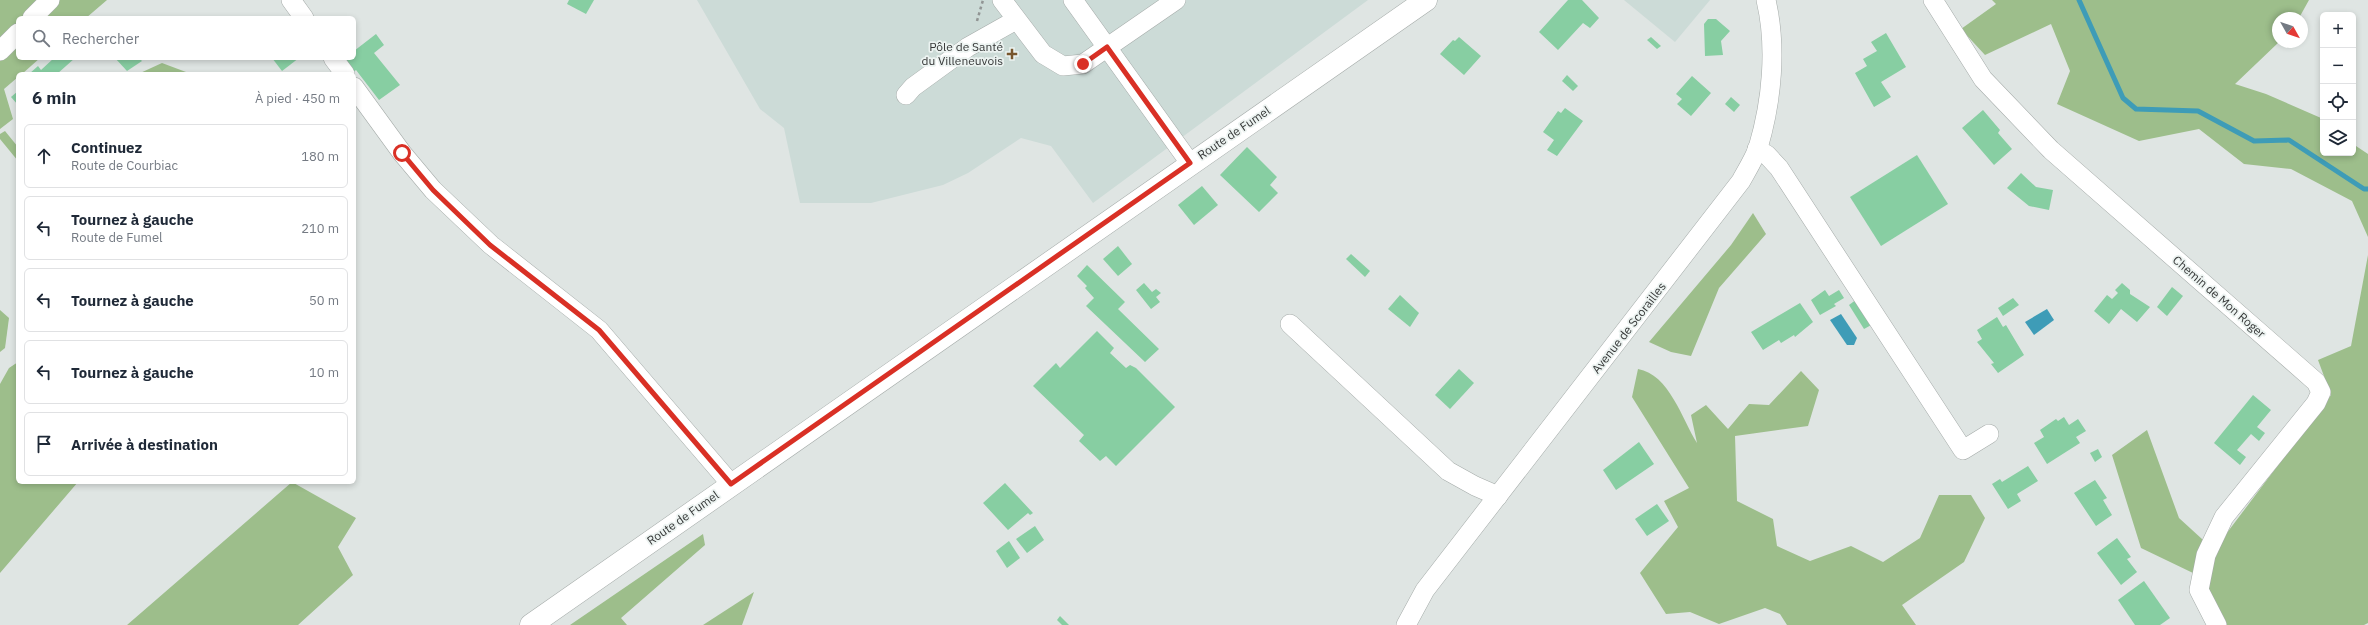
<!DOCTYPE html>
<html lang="fr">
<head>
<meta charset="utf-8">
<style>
	:root { --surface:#fff; --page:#f6f6f7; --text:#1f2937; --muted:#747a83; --line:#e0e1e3 }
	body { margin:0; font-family:"IBM Plex Sans",sans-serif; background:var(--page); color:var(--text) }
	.controls { position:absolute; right:12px; top:12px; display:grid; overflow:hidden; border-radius:6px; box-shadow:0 2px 6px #0003 }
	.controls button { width:36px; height:36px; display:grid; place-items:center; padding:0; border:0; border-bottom:1px solid var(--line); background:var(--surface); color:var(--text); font:20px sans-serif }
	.compass { position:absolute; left:2272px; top:12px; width:36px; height:36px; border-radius:50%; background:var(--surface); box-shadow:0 2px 6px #0003; rotate:130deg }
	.stop { position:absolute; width:12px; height:12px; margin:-9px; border:3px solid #d93025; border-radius:50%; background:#fff }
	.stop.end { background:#d93025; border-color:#fff; box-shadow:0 1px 4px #0008 }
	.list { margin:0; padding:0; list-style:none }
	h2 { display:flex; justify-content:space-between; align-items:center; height:52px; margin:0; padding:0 16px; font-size:17px }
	h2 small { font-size:13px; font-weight:400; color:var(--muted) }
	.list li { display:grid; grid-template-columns:26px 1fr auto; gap:12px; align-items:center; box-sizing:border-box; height:64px; margin:0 8px 8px; padding:0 8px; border:1px solid var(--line); border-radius:6px }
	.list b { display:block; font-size:15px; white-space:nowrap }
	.list p { margin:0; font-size:13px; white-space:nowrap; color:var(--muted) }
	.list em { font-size:13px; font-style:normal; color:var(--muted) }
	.icon { flex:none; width:22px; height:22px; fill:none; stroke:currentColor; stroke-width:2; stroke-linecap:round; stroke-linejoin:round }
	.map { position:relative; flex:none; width:2368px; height:625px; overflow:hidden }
	.search { position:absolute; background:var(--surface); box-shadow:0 2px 6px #0003; left:16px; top:16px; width:340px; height:44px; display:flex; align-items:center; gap:10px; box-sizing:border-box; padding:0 14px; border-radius:6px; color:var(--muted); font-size:15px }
	.panel { position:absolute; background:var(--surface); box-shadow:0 2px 6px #0003; left:16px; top:72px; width:340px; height:412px; border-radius:6px }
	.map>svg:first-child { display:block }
</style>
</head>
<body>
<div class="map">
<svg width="2368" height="625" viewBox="0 0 2368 625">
	<rect width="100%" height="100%" fill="#dfe5e3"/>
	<!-- built -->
	<g fill="#ccdbd7">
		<path d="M697,0H1368L1093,203L1051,146L1021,138L968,173L943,185L871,203H800L784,128L760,109Z"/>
		<path d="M1624,0H1710L1675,42Z"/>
	</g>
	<!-- green -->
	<g fill="#9dbe8b">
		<path d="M0,0H107L86,18H18V58H40L22,74H18V77L4,89L13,119L0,129Z"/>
		<path d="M1992,0H2309L2299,18H2278L2279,42L2235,84L2266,94L2321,118L2323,153H2353V144L2368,154V237L2352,201L2291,169L2244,164L2199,129L2139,141L2057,104L2070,71L2051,24L1985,55L1961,29L1996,4Z"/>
		<path d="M162,63L186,72V74H138Z"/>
		<path d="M5,131L18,147V161L0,139V134Z"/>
		<path d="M1753,213L1766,234L1719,288L1691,356L1671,352L1649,342L1731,245Z"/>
		<path d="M2368,255V623L2364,625H2227L2193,573L2141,548L2112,455L2147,430L2179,518L2214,550L2331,395L2318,360L2351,346Z"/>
		<path d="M0,310L9,318L5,348L0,352Z"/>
		<path d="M18,362V482H78L0,573V384L9,368Z"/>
		<path d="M1638,369C1669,374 1682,419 1697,443L1691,415L1706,405L1728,429L1749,404L1769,405L1801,371L1819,390L1808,426L1735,436L1737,501L1773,519L1777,546L1810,561L1851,546L1883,562L1920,538L1939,495H1971L1985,518L1964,562L1902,605L1916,625H1787L1780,614L1765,608L1719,624L1690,612L1666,614L1640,573L1678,527L1664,501L1689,488L1632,397Z"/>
		<path d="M292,482L356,518L338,547L353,575L298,625H127Z"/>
		<path d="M703,534L705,545L621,618L627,625H570Z"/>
		<path d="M754,592L742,625H703Z"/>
	</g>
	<!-- water -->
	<g fill="#3e9cb7">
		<path d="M2047,309L2054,320L2034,335L2025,322Z"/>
		<path d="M1841,314L1857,338L1854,345H1847L1830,320Z"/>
	</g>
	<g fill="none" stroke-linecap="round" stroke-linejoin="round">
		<!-- stream -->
		<path stroke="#3e9cb7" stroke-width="5" d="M2079,0L2123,98L2136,109L2198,111L2254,141L2289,140L2364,189H2368"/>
	</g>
	<!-- building -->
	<g fill="#87cea2">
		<path d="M569,0H594L586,14L567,4Z"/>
		<path d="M1568,0H1582L1599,18L1590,28L1583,23L1558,50L1539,32Z"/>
		<path d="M1708,19H1716L1730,31L1721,41L1723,55L1705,56L1704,24Z"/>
		<path d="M1886,33L1906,67L1881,82L1891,97L1874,107L1855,73L1867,66L1863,59L1877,51L1871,42Z"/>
		<path d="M376,34L384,45L374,53L400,85L379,100L356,70L351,74L342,61L345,58H354V51Z"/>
		<path d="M1459,37L1481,56L1464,75L1440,54L1453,40L1455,41Z"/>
		<path d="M1651,37L1661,46L1657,49L1647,40Z"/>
		<path d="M54,58H75L57,74H29L38,66L41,70Z"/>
		<path d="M115,58H139L142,61L127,71Z"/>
		<path d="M272,58H299L282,71Z"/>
		<path d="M1567,75L1578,86L1573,91L1562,81Z"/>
		<path d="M1692,76L1711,93L1691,116L1677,104L1682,99L1676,94Z"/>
		<path d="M18,91V105L11,97Z"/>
		<path d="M1731,97L1740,105L1734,112L1725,104Z"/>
		<path d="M1565,108L1583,121L1557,156L1547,150L1554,140L1543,132L1558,111L1561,113Z"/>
		<path d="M1983,110L2000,130L1998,133L2012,149L1994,165L1962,128Z"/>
		<path d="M1247,147L1277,177L1270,185L1278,193L1259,212L1220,175Z"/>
		<path d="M1917,155L1948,204L1881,246L1850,197Z"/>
		<path d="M2021,173L2036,187L2053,190L2049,210L2029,206L2007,188Z"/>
		<path d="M1202,186L1218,205L1194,225L1178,205Z"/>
		<path d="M1118,246L1132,264L1118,276L1103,259Z"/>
		<path d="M1351,254L1370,271L1365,277L1346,259Z"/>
		<path d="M1087,265L1125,302L1118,309L1159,349L1145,362L1086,306L1094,298L1085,288L1087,286L1077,276Z"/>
		<path d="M1144,283L1152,292L1156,289L1161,293L1156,297L1160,302L1151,309L1136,290Z"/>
		<path d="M2122,283L2130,290V294L2150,307L2137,322L2121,309L2109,324L2094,311L2107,295L2112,299L2118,293L2115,290Z"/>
		<path d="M2172,287L2183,296L2167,316L2157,307Z"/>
		<path d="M1825,290L1829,296L1839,290L1844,298L1834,304L1836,306L1820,315L1811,300Z"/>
		<path d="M1400,295L1419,313L1410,327L1388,309Z"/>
		<path d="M2013,298L2019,305L2003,316L1998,308Z"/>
		<path d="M1857,299L1873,324L1864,329L1849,305Z"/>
		<path d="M1800,303L1813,322L1795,337L1794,335L1781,343L1779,340L1763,350L1751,332Z"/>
		<path d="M1997,317L2003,327L2006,325L2024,355L1998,373L1991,364L1994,363L1977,342L1982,339L1977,330Z"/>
		<path d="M1097,331L1114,348L1110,353L1126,368L1130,365L1136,368L1175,407L1116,466L1106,456L1100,461L1079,441L1084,435L1033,386L1056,363L1060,368Z"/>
		<path d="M1459,369L1474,383L1450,409L1435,395Z"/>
		<path d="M2253,395L2271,410L2257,427L2265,433L2259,441L2251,434L2237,450L2246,457L2240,465L2214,443Z"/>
		<path d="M2064,417L2069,425L2078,419L2086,431L2076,437L2080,443L2047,464L2034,443L2044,437L2040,430L2056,419L2058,421Z"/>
		<path d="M1639,442L1654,464L1616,490L1603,470Z"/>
		<path d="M2098,449L2102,457L2095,462L2090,453Z"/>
		<path d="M2028,466L2038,481L2017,494L2021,501L2008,509L1992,484L2000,479L2002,482Z"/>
		<path d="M2095,480L2107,498L2103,500L2112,515L2096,526L2074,493Z"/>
		<path d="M1005,483L1033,513L1030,515L1028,513L1008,530L983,503Z"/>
		<path d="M1657,504L1669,521L1647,536L1635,519Z"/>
		<path d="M1035,526L1044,540L1027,553L1016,539Z"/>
		<path d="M2117,538L2131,557L2127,559L2137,572L2121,585L2097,553Z"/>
		<path d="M1009,541L1020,558L1007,568L996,551Z"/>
		<path d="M2144,581L2170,618L2160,625H2135L2118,600Z"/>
		<path d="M1060,616L1069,625H1062L1057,620Z"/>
	</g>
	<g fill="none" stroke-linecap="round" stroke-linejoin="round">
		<!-- minor casing -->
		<g stroke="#a5aba9" stroke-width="20">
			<g id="minor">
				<path d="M291,0L304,18"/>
				<path d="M1002,0L1043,54L1063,66L1083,64L1176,0"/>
				<path d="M1073,0L1190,163"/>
				<path d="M1933,0L1983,79L2051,150L2316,382L2321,392L2316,403L2224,517L2206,555L2199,590L2217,625"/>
				<path d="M32,18L50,0"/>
				<path d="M0,51L18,33"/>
				<path d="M333,58L345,74"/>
				<path d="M354,87L402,153L433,190L491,245L599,330L731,484"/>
				<path d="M906,95L913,87L968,47L1016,20"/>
				<path d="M1757,149L1767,155L1779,168L1963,450L1989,434"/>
				<path d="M1290,324L1448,471L1475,486L1498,496"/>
				<path d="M1406,625L1425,590L1741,181C1747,170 1754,159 1758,148C1772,101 1777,47 1766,0"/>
			</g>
		</g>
		<!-- major casing -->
		<g stroke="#a5aba9" stroke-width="23">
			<path id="major" d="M531,625L1426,0"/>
		</g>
		<!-- path -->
		<path stroke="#919594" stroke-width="2.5" stroke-dasharray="3 3" stroke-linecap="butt" d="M977,21L983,0"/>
		<!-- minor -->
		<use href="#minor" stroke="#fff" stroke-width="19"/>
		<!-- major -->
		<use href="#major" stroke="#fff" stroke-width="22"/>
	</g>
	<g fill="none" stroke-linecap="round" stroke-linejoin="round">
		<!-- route -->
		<path stroke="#d93025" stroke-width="5" d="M402,153L433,190L490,245L599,330L731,484L1190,163L1107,47L1083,64"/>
	</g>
	<!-- markers -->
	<path fill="#77562d" stroke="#ecf3f1" stroke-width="1.5" d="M1010 48h4v4h4v4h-4v4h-4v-4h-4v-4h4z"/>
	<g text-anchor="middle" stroke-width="3.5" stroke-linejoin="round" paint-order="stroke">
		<!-- poi labels -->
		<g font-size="12" fill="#363838" stroke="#ecf3f1" text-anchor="end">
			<text x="1003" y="51">Pôle de Santé<tspan x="1003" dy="14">du Villeneuvois</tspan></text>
		</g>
		<!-- street labels -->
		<g font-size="12" fill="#363838" stroke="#ecf3f1">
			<text transform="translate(1234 133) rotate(-34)" y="4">Route de Fumel</text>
			<text transform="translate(2219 297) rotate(41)" y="4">Chemin de Mon Roger</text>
			<text transform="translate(1629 328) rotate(-52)" y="4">Avenue de Scorailles</text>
			<text transform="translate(683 518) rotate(-35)" y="4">Route de Fumel</text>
		</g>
	</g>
</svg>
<div class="controls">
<button>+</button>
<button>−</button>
<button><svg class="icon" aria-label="locate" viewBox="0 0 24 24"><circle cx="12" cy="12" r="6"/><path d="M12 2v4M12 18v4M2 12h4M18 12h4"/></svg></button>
<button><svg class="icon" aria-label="layers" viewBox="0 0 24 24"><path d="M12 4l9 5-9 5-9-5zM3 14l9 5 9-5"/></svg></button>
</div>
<svg class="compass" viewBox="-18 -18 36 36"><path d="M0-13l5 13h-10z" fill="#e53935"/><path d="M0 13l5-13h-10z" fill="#747a83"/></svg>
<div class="stop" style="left:402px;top:153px"></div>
<div class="stop end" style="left:1083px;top:64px"></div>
<div class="search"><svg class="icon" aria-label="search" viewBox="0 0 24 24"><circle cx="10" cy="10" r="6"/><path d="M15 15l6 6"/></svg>Rechercher</div>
<section class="panel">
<h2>6 min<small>À pied · 450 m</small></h2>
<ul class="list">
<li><svg class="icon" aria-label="ahead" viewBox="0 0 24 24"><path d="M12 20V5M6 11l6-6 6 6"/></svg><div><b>Continuez</b><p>Route de Courbiac</p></div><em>180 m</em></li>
<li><svg class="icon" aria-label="left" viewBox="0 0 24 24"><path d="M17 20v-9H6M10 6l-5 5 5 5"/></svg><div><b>Tournez à gauche</b><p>Route de Fumel</p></div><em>210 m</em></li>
<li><svg class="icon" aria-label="left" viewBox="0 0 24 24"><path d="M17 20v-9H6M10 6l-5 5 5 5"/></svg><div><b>Tournez à gauche</b></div><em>50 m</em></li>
<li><svg class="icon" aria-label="left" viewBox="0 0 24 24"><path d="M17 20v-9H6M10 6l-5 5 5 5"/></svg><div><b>Tournez à gauche</b></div><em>10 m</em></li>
<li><svg class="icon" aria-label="arrive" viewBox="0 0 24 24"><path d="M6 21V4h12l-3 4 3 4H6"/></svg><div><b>Arrivée à destination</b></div></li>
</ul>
</section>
</div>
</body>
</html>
